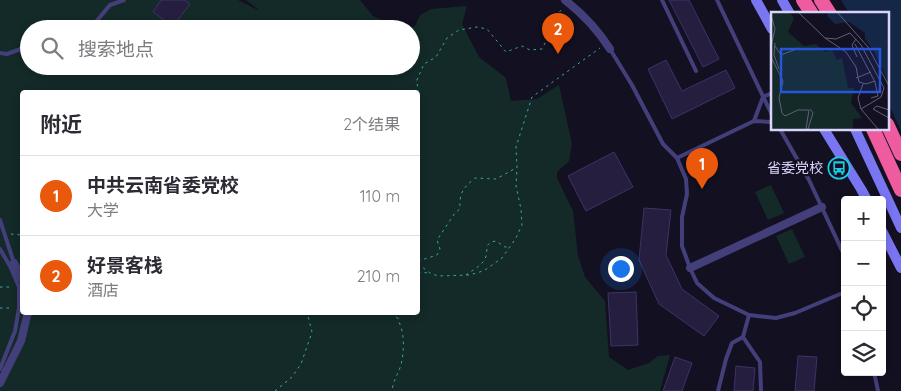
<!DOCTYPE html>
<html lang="zh">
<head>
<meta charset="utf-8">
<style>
	:root { --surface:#fff; --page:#f7f7f7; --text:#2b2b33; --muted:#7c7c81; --line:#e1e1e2; --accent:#ea580c }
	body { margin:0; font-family:Quicksand,"Noto Sans SC",sans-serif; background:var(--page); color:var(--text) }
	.controls { position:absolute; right:15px; bottom:15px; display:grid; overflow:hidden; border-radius:5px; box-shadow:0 2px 8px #0003 }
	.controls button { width:45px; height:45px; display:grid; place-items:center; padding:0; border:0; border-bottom:1px solid var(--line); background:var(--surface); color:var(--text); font:25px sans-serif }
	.you { position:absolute; left:620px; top:268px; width:18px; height:18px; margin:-12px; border:4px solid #fff; border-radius:50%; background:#1a73e8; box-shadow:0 0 0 8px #1a73e833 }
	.badge { display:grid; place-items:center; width:32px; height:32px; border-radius:50%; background:var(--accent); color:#fff; font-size:16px; font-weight:700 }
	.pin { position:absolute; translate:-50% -41px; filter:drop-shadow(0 1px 2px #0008) }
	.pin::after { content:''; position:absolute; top:26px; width:18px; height:15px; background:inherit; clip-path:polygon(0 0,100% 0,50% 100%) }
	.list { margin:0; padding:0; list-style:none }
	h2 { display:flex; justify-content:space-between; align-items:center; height:65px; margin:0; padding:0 20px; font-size:21px }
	h2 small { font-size:16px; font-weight:400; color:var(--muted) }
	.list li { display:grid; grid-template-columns:32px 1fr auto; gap:15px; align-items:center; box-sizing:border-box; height:80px; padding:0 20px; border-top:1px solid var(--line) }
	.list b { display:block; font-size:19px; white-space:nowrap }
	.list p { margin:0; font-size:16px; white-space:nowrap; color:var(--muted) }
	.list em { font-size:16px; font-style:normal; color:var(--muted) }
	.icon { flex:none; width:28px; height:28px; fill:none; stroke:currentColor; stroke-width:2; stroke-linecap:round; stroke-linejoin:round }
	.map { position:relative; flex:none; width:901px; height:391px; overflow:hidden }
	.search { position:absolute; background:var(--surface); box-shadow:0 2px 8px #0003; left:20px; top:20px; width:400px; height:55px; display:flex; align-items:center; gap:12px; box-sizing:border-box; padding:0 18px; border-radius:28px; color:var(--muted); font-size:19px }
	.panel { position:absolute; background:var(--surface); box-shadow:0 2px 8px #0003; left:20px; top:90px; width:400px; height:225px; border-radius:5px }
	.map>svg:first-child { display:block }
</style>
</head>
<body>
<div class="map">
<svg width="901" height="391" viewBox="0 0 901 391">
	<rect width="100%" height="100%" fill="#131021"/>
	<!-- green -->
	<g fill="#132a29" fill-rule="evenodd">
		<path d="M0,0H238L260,11L246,0H360L373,16L401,29H29V66H322V73L328,66H411V29H408L415,26L420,15L431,9L467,6L462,24L479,57L506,78L511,101L537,99L559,85L572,144L569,161L557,172V178L573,211L578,256L585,277L605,301L609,357L628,370L649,363L658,356L670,355L660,391H0ZM22,92H418V312H22Z"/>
		<path d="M771,185L784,213L768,220L755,192Z"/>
		<path d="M792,229L805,257L789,264L776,236Z"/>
	</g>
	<!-- water -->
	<path fill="#152746" d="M841,0H901V131L887,101V14H850Z"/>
	<!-- building -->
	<g fill="#251e3f" stroke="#3e3269">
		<path d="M161,0H185L190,4L173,26L153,12Z"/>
		<path d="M669,0H689L719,59L703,67Z"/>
		<path d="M666,60L682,91L726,70L735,88L672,119L648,69Z"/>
		<path d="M614,152L633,187L586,211L568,176Z"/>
		<path d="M644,208L671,210L666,255L682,289L719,316L704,336L659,304L639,260Z"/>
		<path d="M636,292L638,345L611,346L608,293Z"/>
		<path d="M798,356L817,357L814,391H795Z"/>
		<path d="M675,357L692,363L682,391H663Z"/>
		<path d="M736,366L755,368L753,391H734Z"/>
	</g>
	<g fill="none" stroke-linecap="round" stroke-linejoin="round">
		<!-- path -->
		<g stroke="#3ba7a3" stroke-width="1" stroke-dasharray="2.5 4" stroke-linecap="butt">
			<path d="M417,92L419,89L416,82L424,64L436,57L447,38L459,30L477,27L487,29L506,52L522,46L530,50L542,49L546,41L545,28L563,8"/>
			<path d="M11,234L22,235"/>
			<path d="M418,261L437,255L440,249L437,240L455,213L460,209C459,193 463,188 475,178L496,179L516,168"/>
			<path d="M418,264L430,273L438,276L469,275L477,273L485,270L502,258L516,238L522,225L521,209L516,186L517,168L516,147L532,97L600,48"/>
			<path d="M418,272L429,273"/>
			<path d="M466,275C473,270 481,266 485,259C489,250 483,243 496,241L505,247H509"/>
			<path d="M0,287H12"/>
			<path d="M0,308H13"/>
			<path d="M392,312C395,315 398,318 399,322C405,335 404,351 401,365C398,374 393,381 392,391"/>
			<path d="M398,312L399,319"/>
			<path d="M275,391L292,377L301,364L312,332L307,312"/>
		</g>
		<!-- lane -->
		<g stroke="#433f7b" stroke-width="4">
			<path d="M662,0L696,71"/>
			<path d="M717,0L772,115"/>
			<path d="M90,29L110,5L124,0"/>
			<path d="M610,49L632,85L663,144L677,158L686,179L687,194L682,217V246L690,268L697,283L714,298L749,315L776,318L795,313L845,292"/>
			<path d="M0,53L7,54L29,46"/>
			<path d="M754,121L763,97L772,93"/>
			<path d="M780,129L809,180L845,257"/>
			<path d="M677,158L754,121L772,122"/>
			<path d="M0,220L14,263V264"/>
			<path d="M0,249L11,268L19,287V308L15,331L0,369"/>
			<path d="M743,337L760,362L761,391"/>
			<path d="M874,372L878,391"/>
			<path d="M718,391L726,359L732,343L743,337L749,315"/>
		</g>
		<!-- street -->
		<g stroke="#433f7b" stroke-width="8">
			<path d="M565,0C583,14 598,30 610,49"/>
			<path d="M14,263L22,279"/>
			<path d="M690,268L822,207"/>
			<path d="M0,383L21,341L28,312"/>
		</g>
		<!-- secondary -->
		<g stroke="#7a75f1" stroke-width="10">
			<path d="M756,0L772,29"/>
			<path d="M782,0L790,14"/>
			<path d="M824,129L861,189L867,200"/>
			<path d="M855,129L901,228"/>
			<path d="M882,231L901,268"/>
		</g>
		<!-- highway -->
		<g stroke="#ee5b9f" stroke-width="14">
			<path d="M803,0L812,14"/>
			<path d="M821,0L830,14"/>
			<path d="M887,124L901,154"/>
			<path d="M873,129L901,190"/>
		</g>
	</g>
	<!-- icons -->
	<defs>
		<g id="bus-ring" transform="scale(1.125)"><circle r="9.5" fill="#131021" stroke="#18cbe2" stroke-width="1.5"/><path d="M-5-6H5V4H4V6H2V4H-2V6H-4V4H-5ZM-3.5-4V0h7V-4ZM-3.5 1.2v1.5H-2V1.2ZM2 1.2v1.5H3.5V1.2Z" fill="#18cbe2"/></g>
	</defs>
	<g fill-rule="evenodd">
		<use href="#bus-ring" x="839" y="168"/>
	</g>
	<g text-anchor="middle" stroke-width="4.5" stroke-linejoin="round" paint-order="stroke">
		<!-- poi labels -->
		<g font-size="14" fill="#d9d4fa" stroke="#131021" text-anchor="end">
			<text x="823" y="173">省委党校</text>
		</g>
	</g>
	<!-- overview -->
	<g transform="translate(771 12)">
		<rect width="118" height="118" fill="#131021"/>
		<path d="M0,0H18L23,6L17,20L33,34L45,32L54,40L61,38L66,48L71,46L77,76H83L80,91L91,106L82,107V117H0Z" fill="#132a29"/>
		<path d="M57,0H117V70L103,39L94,27V21L78,10L64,12L56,4Z" fill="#152746"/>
		<path fill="none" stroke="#625e78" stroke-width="1" d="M27,0L54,26L65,27L79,21L90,33L113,76L110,85L90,97L107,117M66,0L97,35L118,74M0,3L4,17L0,35M54,26L75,40L85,55L88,70L95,72L104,69M85,27L81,33L86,45M4,31L3,43L8,57M84,32L104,70L107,84L100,86M4,34L10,43L28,36M0,45L12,69L8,86L11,101L14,104L27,98H38L35,117M85,66L100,60M90,97L87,86L92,72M118,98L106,94L102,97L118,106M37,117L42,101L39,97"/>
		<path fill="#2655da" fill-opacity="0.15" stroke="#2655da" stroke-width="2.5" d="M10,37H109V80H10Z"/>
		<rect width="118" height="118" fill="none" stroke="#d9d4fa" stroke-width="2.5"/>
	</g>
</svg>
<div class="controls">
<button>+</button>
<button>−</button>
<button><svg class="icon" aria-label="locate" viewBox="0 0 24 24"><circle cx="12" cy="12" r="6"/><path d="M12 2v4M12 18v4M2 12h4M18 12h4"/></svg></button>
<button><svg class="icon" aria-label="layers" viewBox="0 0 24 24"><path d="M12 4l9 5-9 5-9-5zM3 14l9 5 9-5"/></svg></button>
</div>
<div class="you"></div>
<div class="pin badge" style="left:702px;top:189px">1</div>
<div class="pin badge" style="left:558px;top:54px">2</div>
<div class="search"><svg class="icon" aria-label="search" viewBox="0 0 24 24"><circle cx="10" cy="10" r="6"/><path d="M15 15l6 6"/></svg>搜索地点</div>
<section class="panel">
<h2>附近<small>2个结果</small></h2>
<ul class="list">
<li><span class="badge">1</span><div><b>中共云南省委党校</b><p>大学</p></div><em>110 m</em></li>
<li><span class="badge">2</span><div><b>好景客栈</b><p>酒店</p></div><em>210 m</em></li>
</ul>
</section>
</div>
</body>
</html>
